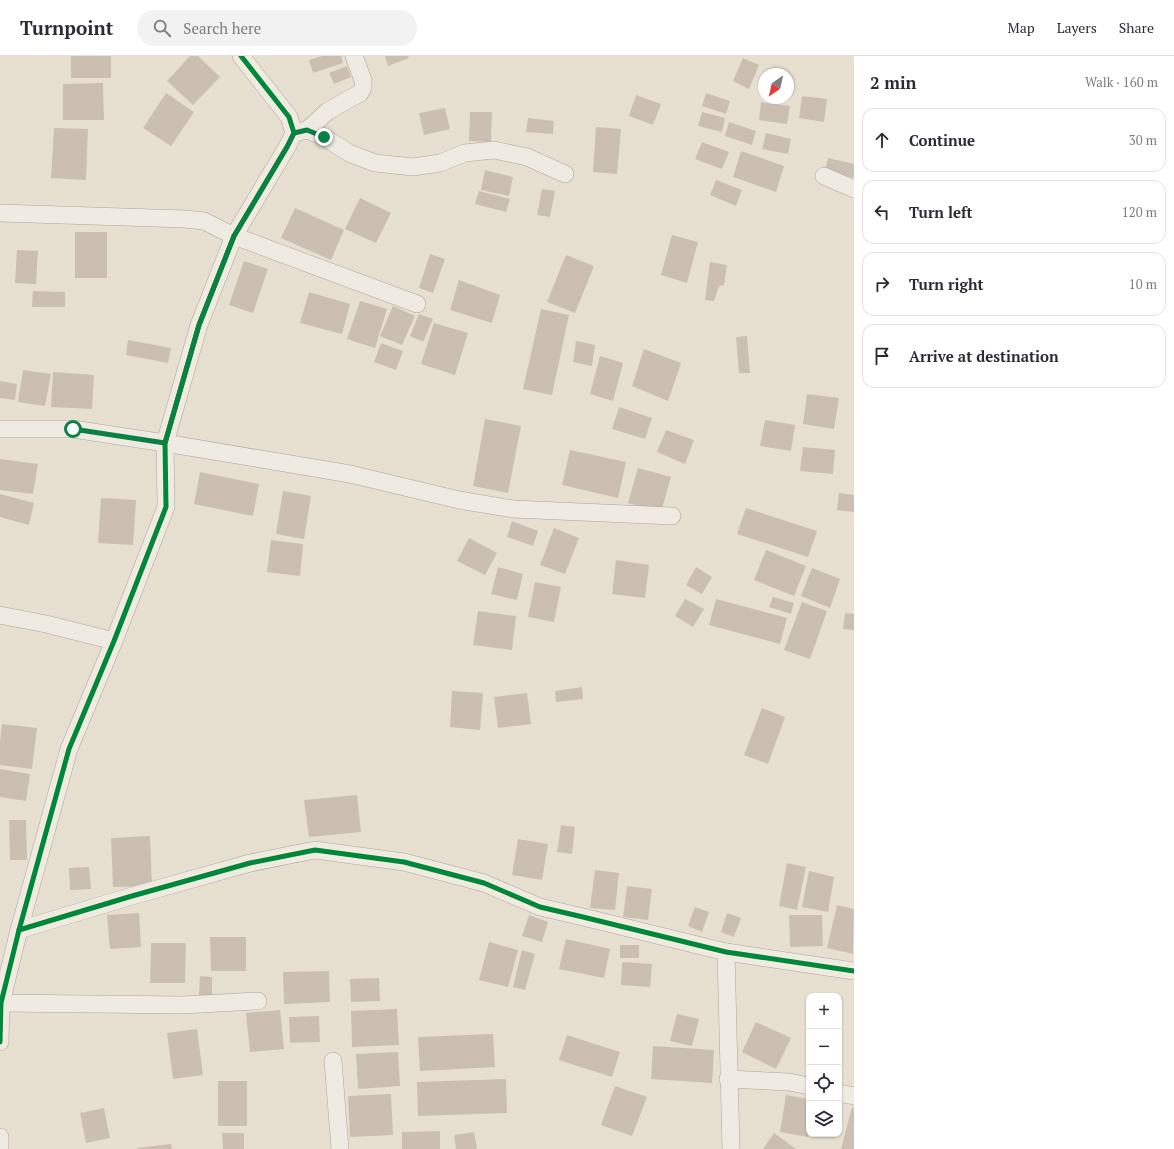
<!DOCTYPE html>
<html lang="en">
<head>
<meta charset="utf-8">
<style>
	:root { --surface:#fff; --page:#f2f2f3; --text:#2b2b33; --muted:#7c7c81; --line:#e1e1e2 }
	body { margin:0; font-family:"PT Serif",serif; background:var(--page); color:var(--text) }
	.controls { position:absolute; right:12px; bottom:12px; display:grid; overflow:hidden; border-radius:8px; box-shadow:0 1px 3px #0004 }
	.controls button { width:36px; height:36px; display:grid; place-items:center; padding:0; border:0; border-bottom:1px solid var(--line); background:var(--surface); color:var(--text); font:20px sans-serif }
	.compass { position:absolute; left:758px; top:12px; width:36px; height:36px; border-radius:50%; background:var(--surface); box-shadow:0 1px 3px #0004; rotate:214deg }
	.stop { position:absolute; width:12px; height:12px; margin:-9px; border:3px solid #0b8043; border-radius:50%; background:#fff }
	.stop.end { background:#0b8043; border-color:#fff; box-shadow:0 1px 4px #0008 }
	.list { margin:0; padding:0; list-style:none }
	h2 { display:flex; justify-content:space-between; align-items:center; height:52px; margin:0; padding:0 16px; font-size:17px }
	h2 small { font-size:13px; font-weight:400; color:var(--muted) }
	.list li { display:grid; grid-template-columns:26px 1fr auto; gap:12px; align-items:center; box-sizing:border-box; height:64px; margin:0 8px 8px; padding:0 8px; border:1px solid var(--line); border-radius:12px }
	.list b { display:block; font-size:15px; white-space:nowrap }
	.list em { font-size:13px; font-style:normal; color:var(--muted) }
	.icon { flex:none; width:22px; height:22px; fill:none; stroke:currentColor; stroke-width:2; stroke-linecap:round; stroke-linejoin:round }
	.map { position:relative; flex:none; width:854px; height:1093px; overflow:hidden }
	header { display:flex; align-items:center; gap:24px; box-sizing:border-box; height:56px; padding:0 20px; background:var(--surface); border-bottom:1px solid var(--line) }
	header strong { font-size:19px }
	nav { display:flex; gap:22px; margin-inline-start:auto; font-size:14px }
	.search { width:280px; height:36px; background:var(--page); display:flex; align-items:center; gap:10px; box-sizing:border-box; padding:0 14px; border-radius:22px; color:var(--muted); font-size:15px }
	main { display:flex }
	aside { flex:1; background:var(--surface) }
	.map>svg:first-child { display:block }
</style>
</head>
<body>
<header>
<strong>Turnpoint</strong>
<div class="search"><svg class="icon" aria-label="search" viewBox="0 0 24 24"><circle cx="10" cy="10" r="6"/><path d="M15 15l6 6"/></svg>Search here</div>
<nav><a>Map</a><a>Layers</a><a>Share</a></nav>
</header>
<main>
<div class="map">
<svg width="854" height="1093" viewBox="0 0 854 1093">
	<rect width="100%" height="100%" fill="#e7e0d1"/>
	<!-- building -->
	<g fill="#cbbfb2">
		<rect x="71" y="0" width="40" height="22"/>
		<path d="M190,0H198L220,21L193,49L167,25Z"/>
		<path d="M322,0H341L343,7L313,17L309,4Z"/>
		<path d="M385,0H408L409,2L388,10Z"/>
		<path d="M743,2L759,9L749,33L733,25Z"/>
		<path d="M347,10L351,21L334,28L329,17Z"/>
		<path d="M103,27L104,64H63V28Z"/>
		<path d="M166,37L194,56L171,90L143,72Z"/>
		<path d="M706,37L730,45L726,58L702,50Z"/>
		<path d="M636,39L661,48L653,69L629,60Z"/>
		<path d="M802,40L827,43L824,66L799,62Z"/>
		<path d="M761,46L790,50L787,68L759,64Z"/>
		<path d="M445,52L450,73L424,79L419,57Z"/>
		<path d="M470,56H492L491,86L469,85Z"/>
		<path d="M702,56L725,62L722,76L698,70Z"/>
		<path d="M528,62L554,65L553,78L526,76Z"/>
		<path d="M729,66L756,75L752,89L725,80Z"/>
		<path d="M596,71L621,73L617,118L593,116Z"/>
		<path d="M54,72L88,73L86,124L51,122Z"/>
		<path d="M766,77L791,83L788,98L762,93Z"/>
		<path d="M702,86L729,96L722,113L695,103Z"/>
		<path d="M741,95L784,110L776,136L733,121Z"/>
		<path d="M828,102L854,108V122L825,115Z"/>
		<path d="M485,114L513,121L509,140L481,134Z"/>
		<path d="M716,124L742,134L736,150L710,139Z"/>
		<path d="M542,133L555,135L550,161L537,159Z"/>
		<path d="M479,135L510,143L506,156L475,148Z"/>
		<path d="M360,142L391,157L376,187L345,173Z"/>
		<path d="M295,152L344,174L331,204L281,182Z"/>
		<rect x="75" y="176" width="32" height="46"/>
		<path d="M672,179L698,186L687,227L661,219Z"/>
		<path d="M17,194L38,195L36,228L15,227Z"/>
		<path d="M430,198L445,203L433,237L419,232Z"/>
		<path d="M566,199L594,210L575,257L547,246Z"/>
		<path d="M244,205L268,213L253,257L229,249Z"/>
		<path d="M710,206L727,209L724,229L719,230L714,245L705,244Z"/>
		<path d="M459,224L500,239L492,267L450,254Z"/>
		<path d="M33,235L65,236V251H32Z"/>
		<path d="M309,236L350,248L342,278L300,267Z"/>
		<path d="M360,245L387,253L375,292L347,283Z"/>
		<path d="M393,250L415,260L402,289L380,280Z"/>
		<path d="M541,253L569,259L552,339L523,333Z"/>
		<path d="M419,258L433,263L423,286L410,280Z"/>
		<path d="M434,267L468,277L455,319L421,308Z"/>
		<path d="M747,280L750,317H739L736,281Z"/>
		<path d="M128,284L171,292L168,307L126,299Z"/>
		<path d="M576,285L595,289L592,310L573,306Z"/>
		<path d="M381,287L403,295L396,314L374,306Z"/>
		<path d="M644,293L681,307L668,345L632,330Z"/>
		<path d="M600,300L623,307L613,345L590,338Z"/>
		<path d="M23,314L51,318L45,350L18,346Z"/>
		<path d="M53,316L94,319L92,353L51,351Z"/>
		<path d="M0,325L17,328L15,344L0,342Z"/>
		<path d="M807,338L839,342L834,373L803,368Z"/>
		<path d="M619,351L652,362L645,383L612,373Z"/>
		<path d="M485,363L521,370L508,437L473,430Z"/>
		<path d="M765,364L795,369L791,395L760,390Z"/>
		<path d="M666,374L694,384L685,408L657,396Z"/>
		<path d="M803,391L835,394L833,418L800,415Z"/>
		<path d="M570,394L626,406L618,442L562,429Z"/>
		<path d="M0,403L38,408L33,438L0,434Z"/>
		<path d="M638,412L671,421L661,456L628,447Z"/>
		<path d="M200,416L259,428L253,460L194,448Z"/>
		<path d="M283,435L311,440L304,483L276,478Z"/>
		<path d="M839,437L854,439V456L837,454Z"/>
		<path d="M0,438L34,447L29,469L0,461Z"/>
		<path d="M101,442L136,444L133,489L98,487Z"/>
		<path d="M746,452L817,475L808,501L737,478Z"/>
		<path d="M512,465L538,475L533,490L507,481Z"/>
		<path d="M554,472L579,482L565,518L540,509Z"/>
		<path d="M469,482L497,497L485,519L457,505Z"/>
		<path d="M271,484L303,488L300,520L267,516Z"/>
		<path d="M766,494L806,510L794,540L754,524Z"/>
		<path d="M616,504L649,509L645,542L612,538Z"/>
		<path d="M498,511L523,518L517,544L491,538Z"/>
		<path d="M696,511L712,521L702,538L686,529Z"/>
		<path d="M812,512L840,523L830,552L801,540Z"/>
		<path d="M535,526L561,531L554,566L528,561Z"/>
		<path d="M773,541L794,547L791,558L769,551Z"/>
		<path d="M685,543L704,553L693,571L675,560Z"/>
		<path d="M716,543L787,562L780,588L709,569Z"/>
		<path d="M802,546L827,555L810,603L784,594Z"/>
		<path d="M478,555L516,560L512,594L473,589Z"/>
		<path d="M845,557L854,558V574L843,573Z"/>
		<path d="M582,631L583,643L556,646L555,635Z"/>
		<path d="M452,635L483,637L480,674L450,671Z"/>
		<path d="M527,637L531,668L498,672L494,641Z"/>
		<path d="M762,652L785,661L768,708L744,699Z"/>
		<path d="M2,668L37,672L32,713L0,709V685Z"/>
		<path d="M0,713L30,718L26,745L0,741Z"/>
		<path d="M357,739L361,776L309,781L304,744Z"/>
		<path d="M9,764H26L27,804H10Z"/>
		<path d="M561,769L575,771L572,798L557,796Z"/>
		<path d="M150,780L152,830L113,831L111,782Z"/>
		<path d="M518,783L548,788L542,824L512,819Z"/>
		<path d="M787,807L806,811L797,854L779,850Z"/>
		<path d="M89,811L91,833L70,834L69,812Z"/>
		<path d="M595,814L619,817L615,854L590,852Z"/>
		<path d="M809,815L834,821L828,856L802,851Z"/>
		<path d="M627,830L652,833L648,864L623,861Z"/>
		<path d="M837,849L854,853L853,898L827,892Z"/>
		<path d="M695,851L709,856L702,876L688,870Z"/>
		<path d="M139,857L141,891L110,893L107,859Z"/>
		<path d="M727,857L741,862L734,881L721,876Z"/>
		<path d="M529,859L548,866L542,886L522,880Z"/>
		<path d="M789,859H822L823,890L790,891Z"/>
		<path d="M210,881H246V915H211Z"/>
		<path d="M566,883L610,893L604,922L559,913Z"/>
		<path d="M489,886L518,894L508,931L479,924Z"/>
		<path d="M151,887H186L185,927H150Z"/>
		<rect x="620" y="889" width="19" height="13"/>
		<path d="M522,894L535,898L525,934L513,931Z"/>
		<path d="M622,906L652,908L650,931L621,929Z"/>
		<path d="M329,915L330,946L284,948L283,916Z"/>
		<path d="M200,920L212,921V939H199Z"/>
		<path d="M379,922L380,945L351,946L350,923Z"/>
		<path d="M839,940L843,941L840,962H839Z"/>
		<path d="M397,953L399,989L352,991L351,955Z"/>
		<path d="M280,954L284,993L250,996L246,957Z"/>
		<path d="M677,958L699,963L692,990L670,985Z"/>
		<path d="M319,960L320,986L290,987L289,961Z"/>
		<path d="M756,966L791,982L776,1013L742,996Z"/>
		<path d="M197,973L203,1019L173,1023L167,977Z"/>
		<path d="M493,978L495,1011L420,1015L418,981Z"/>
		<path d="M567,979L620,996L612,1021L559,1004Z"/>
		<path d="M653,990L714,994L712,1027L651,1023Z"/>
		<path d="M398,996L400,1030L358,1033L356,998Z"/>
		<path d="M506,1023L507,1057L418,1060L417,1026Z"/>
		<rect x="218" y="1025" width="29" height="45"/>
		<path d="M615,1030L647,1041L632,1080L601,1069Z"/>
		<path d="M391,1038L393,1079L350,1081L348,1040Z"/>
		<path d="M786,1039L809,1043V1072L808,1081L780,1076Z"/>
		<path d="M852,1051L854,1052V1093H841Z"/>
		<path d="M104,1052L110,1082L86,1087L80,1057Z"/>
		<path d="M440,1075V1093H402V1076Z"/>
		<path d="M474,1076L477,1093H456L454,1079Z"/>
		<path d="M222,1077H244V1093H223Z"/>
		<path d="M774,1077L796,1093H763Z"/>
		<path d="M171,1088L172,1093H137V1092Z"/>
	</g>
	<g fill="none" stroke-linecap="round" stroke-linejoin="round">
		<!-- minor casing -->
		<g stroke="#ada599" stroke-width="18">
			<g id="minor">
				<path d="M307,74L328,55L360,37L363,32V24L354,0"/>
				<path d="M294,77L307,74L324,81L349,97L375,107L413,111L440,107L465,97L494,94L527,101L565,118"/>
				<path d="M824,120L854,133"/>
				<path d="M0,157L185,163L204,165L234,180L417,248"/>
				<path d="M0,373H73L165,387L350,418L459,444L513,453L672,460"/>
				<path d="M0,559L46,568L114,585"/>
				<path d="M19,874L132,840L250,807L315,794L404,806L484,827L540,851L583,861L726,896L854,915"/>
				<path d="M726,896L731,1093"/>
				<path d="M0,947L183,949L258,945"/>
				<path d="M0,986L1,947L19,874L69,693L114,585L166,451L165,387L199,269L234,180L287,91L294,77L289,61L241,0"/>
				<path d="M333,1005L340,1093"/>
				<path d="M728,1023L789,1026L809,1030"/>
				<path d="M839,1037L854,1040"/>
				<path d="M0,1081V1093"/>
			</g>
		</g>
		<!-- minor -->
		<use href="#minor" stroke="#efebe3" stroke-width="17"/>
		<!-- cycleway casing -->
		<g stroke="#f7eed8" stroke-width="8">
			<g id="cycleway">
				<path d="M19,874L132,840L250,807L315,794L404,806L484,827L540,851L583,861L726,896L854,915"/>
				<path d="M0,986L1,947L19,874L69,693L114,585L166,451L165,387L199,269L234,180L287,91L294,77L289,61L241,0"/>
			</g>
		</g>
		<!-- cycleway -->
		<use href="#cycleway" stroke="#00873e" stroke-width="5"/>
	</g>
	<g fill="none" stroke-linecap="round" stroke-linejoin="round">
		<!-- route -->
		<path stroke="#0b8043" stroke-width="5" d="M73,373L165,387L199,269L234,180L287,91L294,77L307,74L324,81"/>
	</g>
</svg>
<div class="controls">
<button>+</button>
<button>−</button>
<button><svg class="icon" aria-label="locate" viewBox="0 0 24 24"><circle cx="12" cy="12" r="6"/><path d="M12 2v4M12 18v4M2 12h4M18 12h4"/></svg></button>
<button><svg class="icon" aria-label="layers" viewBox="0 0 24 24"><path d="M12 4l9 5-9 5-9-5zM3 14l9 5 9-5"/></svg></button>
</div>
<svg class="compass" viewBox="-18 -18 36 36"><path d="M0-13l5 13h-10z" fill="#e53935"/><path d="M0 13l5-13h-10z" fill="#7c7c81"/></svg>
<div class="stop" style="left:73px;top:373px"></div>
<div class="stop end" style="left:324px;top:81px"></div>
</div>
<aside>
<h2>2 min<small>Walk · 160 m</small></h2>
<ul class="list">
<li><svg class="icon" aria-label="ahead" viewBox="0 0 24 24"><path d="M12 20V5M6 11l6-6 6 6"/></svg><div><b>Continue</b></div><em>30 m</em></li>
<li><svg class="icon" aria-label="left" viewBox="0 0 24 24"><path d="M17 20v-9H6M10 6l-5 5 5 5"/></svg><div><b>Turn left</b></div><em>120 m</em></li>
<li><svg class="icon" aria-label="right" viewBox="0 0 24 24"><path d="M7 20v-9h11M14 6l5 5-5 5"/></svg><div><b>Turn right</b></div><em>10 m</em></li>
<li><svg class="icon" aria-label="arrive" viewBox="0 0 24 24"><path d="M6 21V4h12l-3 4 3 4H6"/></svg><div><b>Arrive at destination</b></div></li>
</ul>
</aside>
</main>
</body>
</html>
